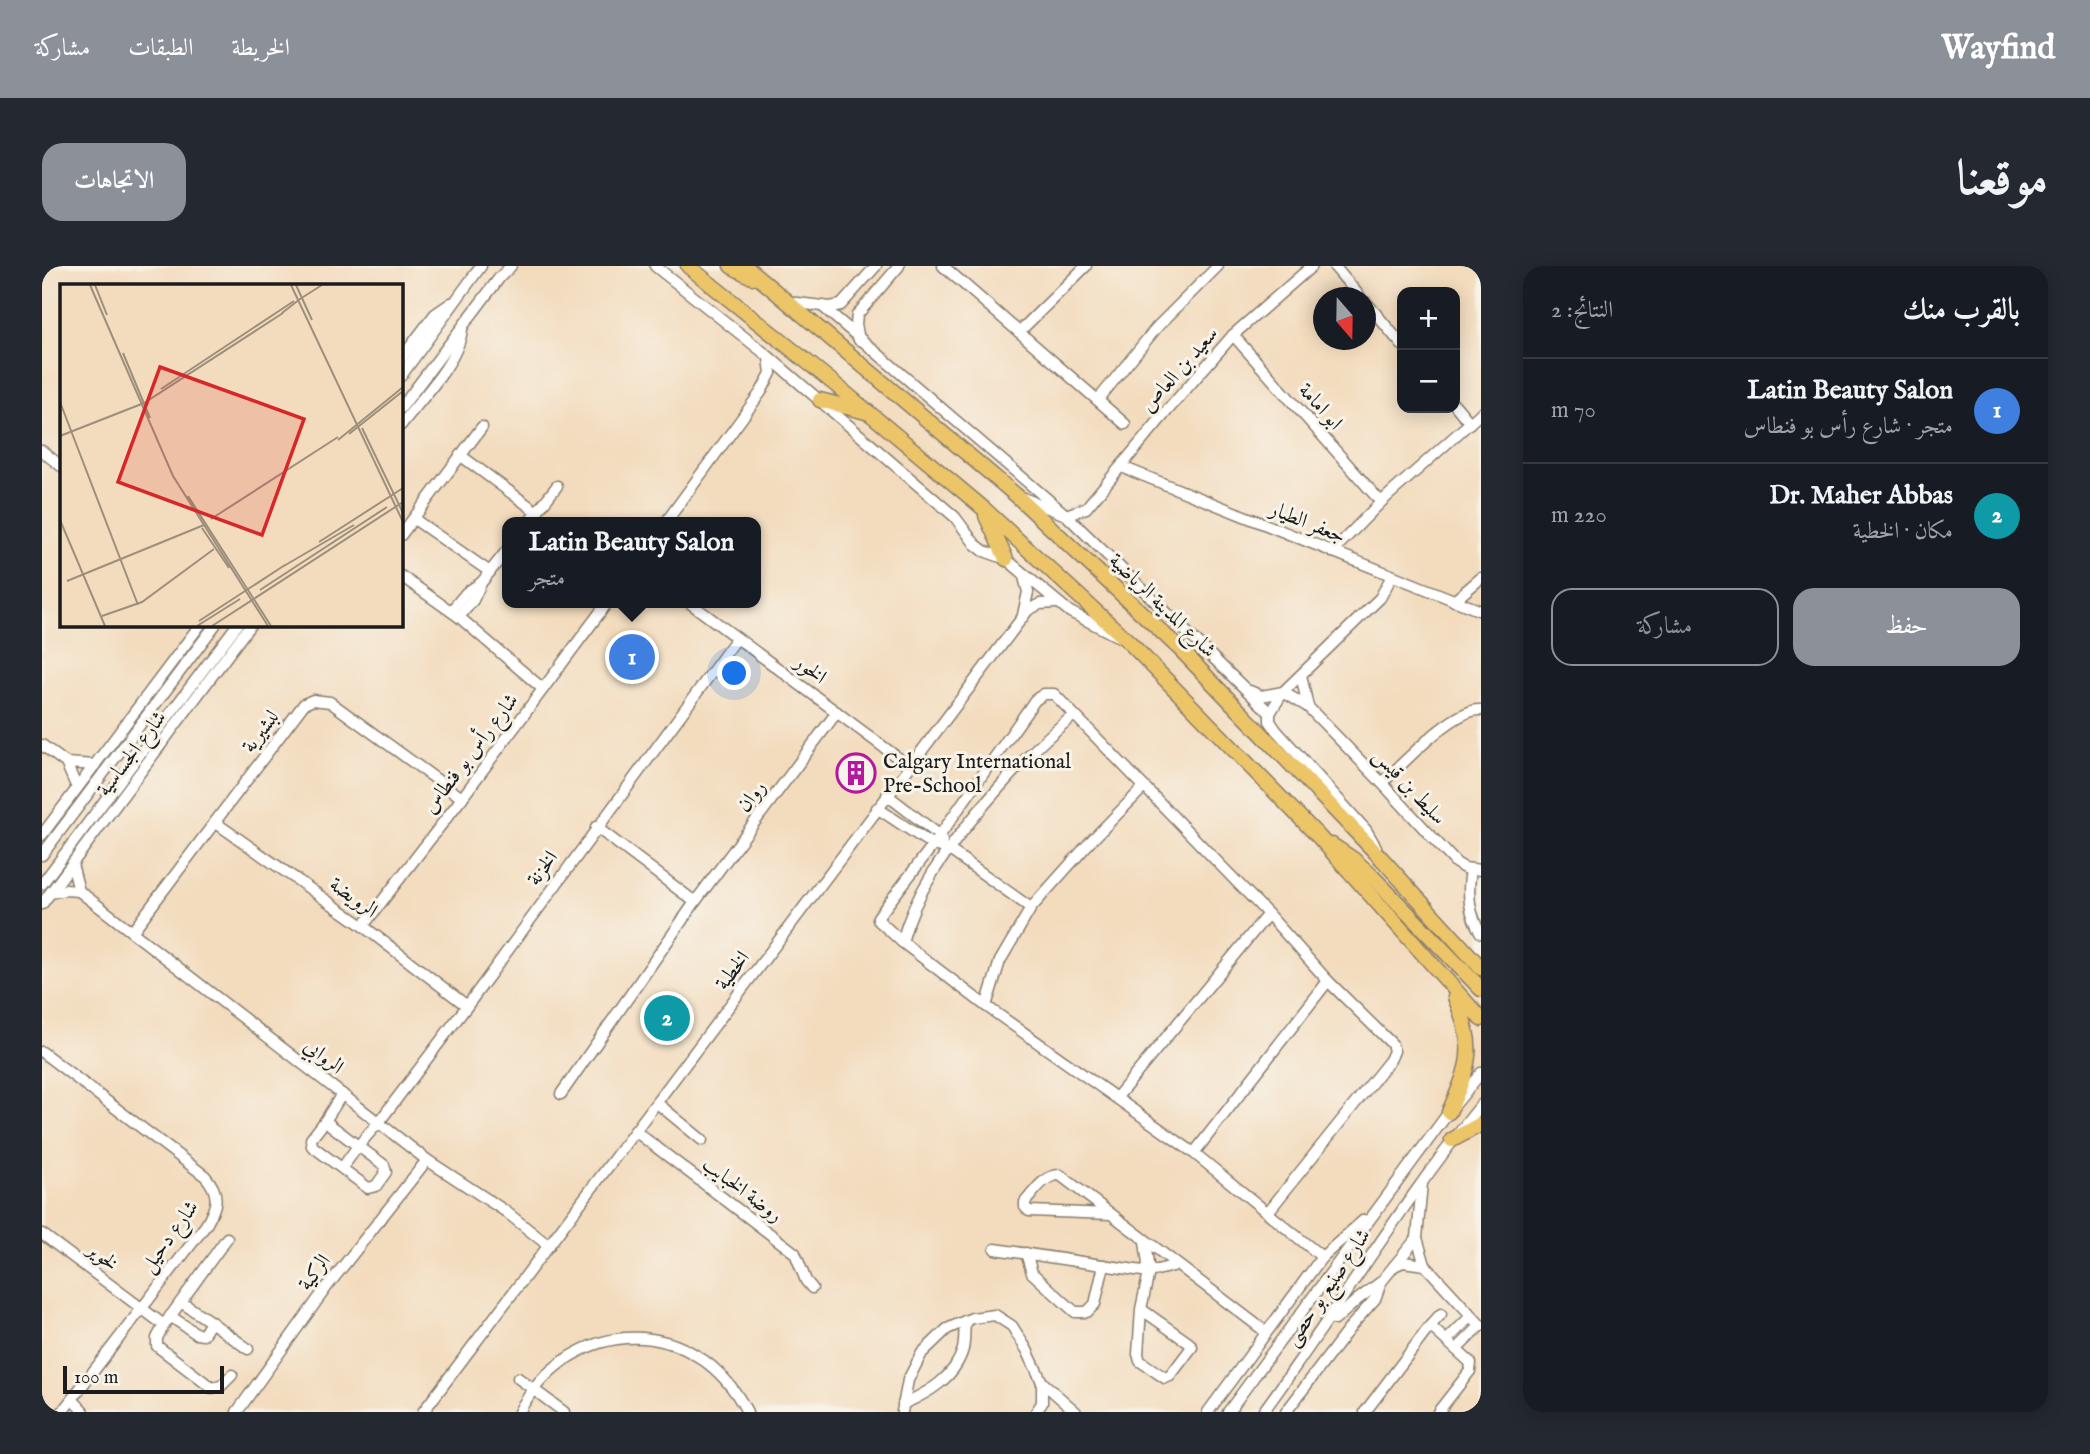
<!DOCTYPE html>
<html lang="ar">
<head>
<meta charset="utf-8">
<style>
	:root { --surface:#171b24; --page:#242831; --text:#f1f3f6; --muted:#9ea1a6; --line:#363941; --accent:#8c9099 }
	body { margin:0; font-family:"IM FELL English",Amiri,serif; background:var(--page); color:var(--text); direction:rtl }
	.controls { position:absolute; right:21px; top:21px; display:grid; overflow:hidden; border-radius:14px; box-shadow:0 4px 18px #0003 }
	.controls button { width:63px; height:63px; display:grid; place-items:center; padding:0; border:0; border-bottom:2px solid var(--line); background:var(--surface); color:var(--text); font:35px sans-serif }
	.compass { position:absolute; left:1271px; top:21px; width:63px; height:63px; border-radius:50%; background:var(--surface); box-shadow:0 4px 18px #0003; rotate:160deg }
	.scale { position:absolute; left:21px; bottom:18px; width:161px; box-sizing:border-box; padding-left:7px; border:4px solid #1c1c1c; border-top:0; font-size:19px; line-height:24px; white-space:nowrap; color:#1c1c1c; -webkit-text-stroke:5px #f7f3e8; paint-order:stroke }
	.you { position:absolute; left:693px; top:408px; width:24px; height:24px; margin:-18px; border:5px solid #fff; border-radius:50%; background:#1a73e8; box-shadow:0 0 0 10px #1a73e833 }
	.badge { display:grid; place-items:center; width:46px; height:46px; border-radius:50%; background:var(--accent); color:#fff; font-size:23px; font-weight:700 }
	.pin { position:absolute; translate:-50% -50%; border:4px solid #fff; box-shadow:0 2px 7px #0006 }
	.popup { position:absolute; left:460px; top:251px; width:259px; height:91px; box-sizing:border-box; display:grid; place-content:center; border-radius:14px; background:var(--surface); filter:drop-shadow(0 2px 5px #0005); font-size:23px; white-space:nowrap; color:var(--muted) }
	.popup b { font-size:26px; color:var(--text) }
	.popup::after { content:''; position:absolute; left:50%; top:100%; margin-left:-14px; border:14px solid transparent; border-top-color:var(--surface) }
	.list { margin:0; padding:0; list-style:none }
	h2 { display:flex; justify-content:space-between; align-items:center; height:91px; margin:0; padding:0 28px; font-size:30px }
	h2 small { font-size:23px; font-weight:400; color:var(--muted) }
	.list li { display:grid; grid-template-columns:46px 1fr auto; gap:21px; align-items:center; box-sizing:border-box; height:105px; padding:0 28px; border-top:2px solid var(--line) }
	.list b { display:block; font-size:26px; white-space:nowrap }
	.list p { margin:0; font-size:23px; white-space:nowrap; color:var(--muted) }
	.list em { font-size:23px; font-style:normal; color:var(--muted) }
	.actions { display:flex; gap:14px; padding:21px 28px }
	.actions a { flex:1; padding:16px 0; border:2px solid var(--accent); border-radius:21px; text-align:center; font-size:24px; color:var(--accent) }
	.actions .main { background:var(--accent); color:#fff }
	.map { position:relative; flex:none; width:1439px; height:1146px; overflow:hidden; direction:ltr; border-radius:21px }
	header { display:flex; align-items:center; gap:42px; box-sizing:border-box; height:98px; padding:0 35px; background:var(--accent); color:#fff }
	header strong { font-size:33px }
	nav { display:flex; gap:38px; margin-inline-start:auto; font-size:24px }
	.intro { display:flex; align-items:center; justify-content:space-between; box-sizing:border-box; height:168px; padding:0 42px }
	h1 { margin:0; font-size:49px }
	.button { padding:18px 32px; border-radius:21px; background:var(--accent); color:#fff; font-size:24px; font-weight:700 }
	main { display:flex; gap:42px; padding:0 42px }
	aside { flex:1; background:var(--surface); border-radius:21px; box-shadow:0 4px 18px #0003 }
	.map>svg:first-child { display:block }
</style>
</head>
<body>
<header>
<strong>Wayfind</strong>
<nav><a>الخريطة</a><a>الطبقات</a><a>مشاركة</a></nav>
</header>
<div class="intro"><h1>موقعنا</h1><a class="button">الاتجاهات</a></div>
<main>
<aside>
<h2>بالقرب منك<small>النتائج: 2</small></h2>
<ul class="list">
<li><span class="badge" style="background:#3f7fe0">1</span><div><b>Latin Beauty Salon</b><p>متجر · شارع رأس بو فنطاس</p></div><em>70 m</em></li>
<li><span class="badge" style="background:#0f9aa8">2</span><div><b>Dr. Maher Abbas</b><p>مكان · الخطية</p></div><em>220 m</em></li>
</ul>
<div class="actions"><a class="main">حفظ</a><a>مشاركة</a></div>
</aside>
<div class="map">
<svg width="1439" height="1146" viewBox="0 0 1439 1146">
	<rect width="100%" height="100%" fill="#f7f3e8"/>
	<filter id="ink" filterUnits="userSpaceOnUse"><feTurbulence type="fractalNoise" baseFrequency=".0143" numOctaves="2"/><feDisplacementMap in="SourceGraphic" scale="14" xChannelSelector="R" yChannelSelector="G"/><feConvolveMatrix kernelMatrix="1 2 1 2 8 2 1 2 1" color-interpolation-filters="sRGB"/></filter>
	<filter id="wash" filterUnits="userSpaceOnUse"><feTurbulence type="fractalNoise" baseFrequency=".00686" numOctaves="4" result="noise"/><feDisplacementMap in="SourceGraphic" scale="28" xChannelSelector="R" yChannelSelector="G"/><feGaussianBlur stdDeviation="1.57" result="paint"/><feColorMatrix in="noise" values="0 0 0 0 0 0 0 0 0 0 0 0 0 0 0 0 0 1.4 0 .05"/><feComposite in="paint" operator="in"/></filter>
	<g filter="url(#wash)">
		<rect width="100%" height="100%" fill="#f3dbbd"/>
	</g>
	<g filter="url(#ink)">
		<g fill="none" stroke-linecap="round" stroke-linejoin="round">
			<!-- minor casing -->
			<g stroke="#887c6c" stroke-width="13">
				<g id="minor">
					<path d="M613,0L726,90L913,251L933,278L942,285L964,293L1028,346L1081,373"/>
					<path d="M901,0L1083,158"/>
					<path d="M1292,0L1319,32"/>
					<path d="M747,36L788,41L799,39L834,0"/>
					<path d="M1324,36L1360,79"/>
					<path d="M780,40L1024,249L1228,447"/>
					<path d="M977,66L1044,0"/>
					<path d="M1191,69L1339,236"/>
					<path d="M817,74L814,58L815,49L857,0"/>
					<path d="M359,93L393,48L409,37"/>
					<path d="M359,110L439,0"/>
					<path d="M1056,134L1115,61L1176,0"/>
					<path d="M1413,139L1428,157"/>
					<path d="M359,142L458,11L469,0"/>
					<path d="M359,159C379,133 417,95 420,63"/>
					<path d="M0,185L19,200"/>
					<path d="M418,189L495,246"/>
					<path d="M1080,201L1439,345"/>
					<path d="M981,232L1024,249L1044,242L1125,145L1191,69L1270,0"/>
					<path d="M372,253L448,306"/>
					<path d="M487,256L515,220"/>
					<path d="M624,256L719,126L729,107L727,92"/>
					<path d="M359,269L440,161"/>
					<path d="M1290,286L1339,236L1439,147"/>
					<path d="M359,310L417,351L501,423"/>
					<path d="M1412,335L1439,312"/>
					<path d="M648,337L867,500"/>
					<path d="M409,345L424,327L439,317"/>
					<path d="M981,349L986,326L982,311"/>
					<path d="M417,351L431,334L439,317L466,283"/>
					<path d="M1259,409L1266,441"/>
					<path d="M1208,425L1219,430L1241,426L1266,441L1340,517L1414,597L1422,602L1439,604"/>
					<path d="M0,479L24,497L53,499"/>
					<path d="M24,497L35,522"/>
					<path d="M1340,517C1361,498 1413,441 1439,444"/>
					<path d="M845,529L897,569L900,575"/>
					<path d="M835,542L891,579L906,583L989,642"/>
					<path d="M174,557L321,660L425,740"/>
					<path d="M554,561L653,636"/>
					<path d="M0,569L158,359"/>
					<path d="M1334,581L1324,564L1234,464L1228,455V447L1241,426L1338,332L1350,310"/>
					<path d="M0,589L173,359"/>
					<path d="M30,598L37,625L385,894L463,945L507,980"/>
					<path d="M1429,604C1425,626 1426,647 1439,667"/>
					<path d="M0,618L195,359"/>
					<path d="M8,627L23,624L37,625"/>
					<path d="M0,638L208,359"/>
					<path d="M321,660L420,532L565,337"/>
					<path d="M90,666L262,438L271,434L288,436L420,532"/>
					<path d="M860,676C873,626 903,586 936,546C967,510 994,479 1031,450"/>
					<path d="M944,740L958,695L989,642L1048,576L1102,521"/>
					<path d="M0,786L163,910C179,928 175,940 164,959L20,1146"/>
					<path d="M300,828L283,855L316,880L337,856L425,740L695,372"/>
					<path d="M519,828L653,636L795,446"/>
					<path d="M1075,831L1226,648"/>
					<path d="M615,837L660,874"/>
					<path d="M283,855L269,873L270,880L326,922L334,920L344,906L342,899L316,880L300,902"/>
					<path d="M593,865L753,987L764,1015L770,1022"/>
					<path d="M1152,887L1286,715"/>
					<path d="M1226,946L1348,794L1352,785L1350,778L1286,715L1226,648L1012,428H1002L993,434L891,579L836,651V654L860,676L944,740L1152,887L1280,991"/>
					<path d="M1069,948L987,945L983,941V936C993,925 1002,909 1018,909L1224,1066"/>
					<path d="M0,968L122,1059L115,1072V1080L170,1122L179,1120L190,1109"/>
					<path d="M1375,972L1383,999L1439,1060"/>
					<path d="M953,983L1107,1006L1135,999"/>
					<path d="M984,987L990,1007L1033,1046H1045L1053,1038L1062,999"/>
					<path d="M1352,1000L1361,996L1383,999"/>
					<path d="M1099,1043L1147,1077L1150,1081L1128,1110L1123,1112L1098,1095L1096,1088L1099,1043L1107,1006L1103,975"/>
					<path d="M128,1050L155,1068L161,1069L169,1056L139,1036"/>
					<path d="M1293,1054L1315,1034L1339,1016"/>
					<path d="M169,1056L206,1083"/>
					<path d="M122,1059L185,972"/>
					<path d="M1388,1060L1399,1048"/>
					<path d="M1405,1074L1430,1049"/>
					<path d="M1415,1083L1439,1059"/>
					<path d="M476,1112L522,1146"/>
					<path d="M30,1133L42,1146"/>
					<path d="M861,1138C886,1127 913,1112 921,1083C923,1074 922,1064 923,1055"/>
					<path d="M195,1146L284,1022L385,894"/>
					<path d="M381,1146L986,344L998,338L1014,337"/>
					<path d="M477,1146C530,1048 654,1046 705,1146"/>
					<path d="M860,1146L866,1114L880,1087L905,1063L930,1052L953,1049L970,1060L985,1084L1000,1116L1034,1146"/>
					<path d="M994,1146L1000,1137V1116"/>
					<path d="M1166,1146L1280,991L1322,954"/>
					<path d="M1186,1146L1407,846L1439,807"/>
					<path d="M1221,1146C1295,1045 1360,936 1439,839"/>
					<path d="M1244,1146L1310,1059L1333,1033L1339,1016L1375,972L1380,917"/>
					<path d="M1323,1146L1388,1060L1429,1097L1428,1105L1396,1146"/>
				</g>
			</g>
			<!-- major casing -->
			<g stroke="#887c6c" stroke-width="17">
				<g id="major">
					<path d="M646,0L789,115L941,242L1087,376L1277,571L1439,753"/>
					<path d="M689,0L710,11"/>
					<path d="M703,0L975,230L1139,384L1340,593L1439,702"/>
					<path d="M778,134L824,146"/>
					<path d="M944,250L964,293"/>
					<path d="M1290,579L1311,593L1328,608L1439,723"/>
					<path d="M1407,846C1429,796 1434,783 1413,731"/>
					<path d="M1410,874L1439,858"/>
				</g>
			</g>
			<!-- minor -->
			<use href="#minor" stroke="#fff" stroke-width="10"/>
			<!-- major -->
			<use href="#major" stroke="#edc569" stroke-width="14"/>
		</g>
	</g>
	<!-- icons -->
	<defs>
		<g id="building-ring" transform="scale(2.0125)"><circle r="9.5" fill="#f7f3e8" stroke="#b5179e" stroke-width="1.5"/><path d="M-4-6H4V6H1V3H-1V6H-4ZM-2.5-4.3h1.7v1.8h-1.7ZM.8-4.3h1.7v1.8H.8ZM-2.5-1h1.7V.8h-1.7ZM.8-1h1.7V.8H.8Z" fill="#b5179e"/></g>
	</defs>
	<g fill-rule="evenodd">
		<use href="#building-ring" x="814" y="507"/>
	</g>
	<g text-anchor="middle" stroke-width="6" stroke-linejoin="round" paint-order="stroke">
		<!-- street labels -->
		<g font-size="21" fill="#1c1c1c" stroke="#f7f3e8">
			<text transform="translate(1137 103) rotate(-49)" y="7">سعيد بن العاص</text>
			<text transform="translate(1279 140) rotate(48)" y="7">ابو امامة</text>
			<text transform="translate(1266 256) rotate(22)" y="7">جعفر الطيار</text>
			<text transform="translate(1121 339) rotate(44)" y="7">شارع المدينة الرياضية</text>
			<text transform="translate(769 403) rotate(37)" y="7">الخور</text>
			<text transform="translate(218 465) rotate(-53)" y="7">لبشيرية</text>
			<text transform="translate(89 487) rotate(-53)" y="7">شارع الجساسية</text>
			<text transform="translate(428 487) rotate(-53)" y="7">شارع رأس بو فنطاس</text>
			<text transform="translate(1368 520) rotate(47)" y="7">سليط بن قيس</text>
			<text transform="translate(709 530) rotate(-53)" y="7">روان</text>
			<text transform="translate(500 602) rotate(-54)" y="7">الخزنة</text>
			<text transform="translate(312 631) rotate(36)" y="7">الرويضة</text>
			<text transform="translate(690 704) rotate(-53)" y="7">الخطية</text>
			<text transform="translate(282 790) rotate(38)" y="7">الروابي</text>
			<text transform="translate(701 923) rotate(37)" y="7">روضة الخبايب</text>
			<text transform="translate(127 970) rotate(-54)" y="7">شارع دحيل</text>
			<text transform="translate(61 990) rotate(37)" y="7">لخوير</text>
			<text transform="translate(272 1006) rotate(-53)" y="7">الركية</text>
			<text transform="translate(1285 1021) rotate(-56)" y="7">شارع صنيع بو حصى</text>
		</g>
		<!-- poi labels -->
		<g font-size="21" fill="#1c1c1c" stroke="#f7f3e8" text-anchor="start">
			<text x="841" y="502">Calgary International<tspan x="841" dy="24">Pre-School</tspan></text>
		</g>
	</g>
	<!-- overview -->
	<g transform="translate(18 18)">
		<rect width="343" height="343" fill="#f3dbbd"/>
		<path fill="none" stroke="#9d8f7d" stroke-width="2" d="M30,1L113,192L208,342M35,1L47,31M231,1L343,238M236,1L252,36M240,15L262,1M222,29L240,15M63,69L90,134M101,105L234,17M326,117L343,103M0,118L78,321M302,144L343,229M289,150L343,107M0,152L84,119L223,29M278,156L326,117M128,212L211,342M151,235L278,153M0,236L45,342M142,244L169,284M259,258L343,204M222,283L294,241M7,297L144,241M200,306L327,223M42,332L82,318L154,265M139,337L225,281M137,342L180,315M152,342L343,218"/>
		<path fill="#d62828" fill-opacity="0.15" stroke="#d62828" stroke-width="3.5" d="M100,83L244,135L202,251L58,198Z"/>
		<rect width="343" height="343" fill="none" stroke="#1c1c1c" stroke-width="3.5"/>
	</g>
</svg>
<div class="controls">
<button>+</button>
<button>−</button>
</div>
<svg class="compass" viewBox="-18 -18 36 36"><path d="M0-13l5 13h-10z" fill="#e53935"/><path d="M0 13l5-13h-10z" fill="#9ea1a6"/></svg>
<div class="scale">100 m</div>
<div class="you"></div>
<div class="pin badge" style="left:590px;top:391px;background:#3f7fe0">1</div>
<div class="popup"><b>Latin Beauty Salon</b>متجر</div>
<div class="pin badge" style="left:625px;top:752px;background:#0f9aa8">2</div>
</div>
</main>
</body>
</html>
